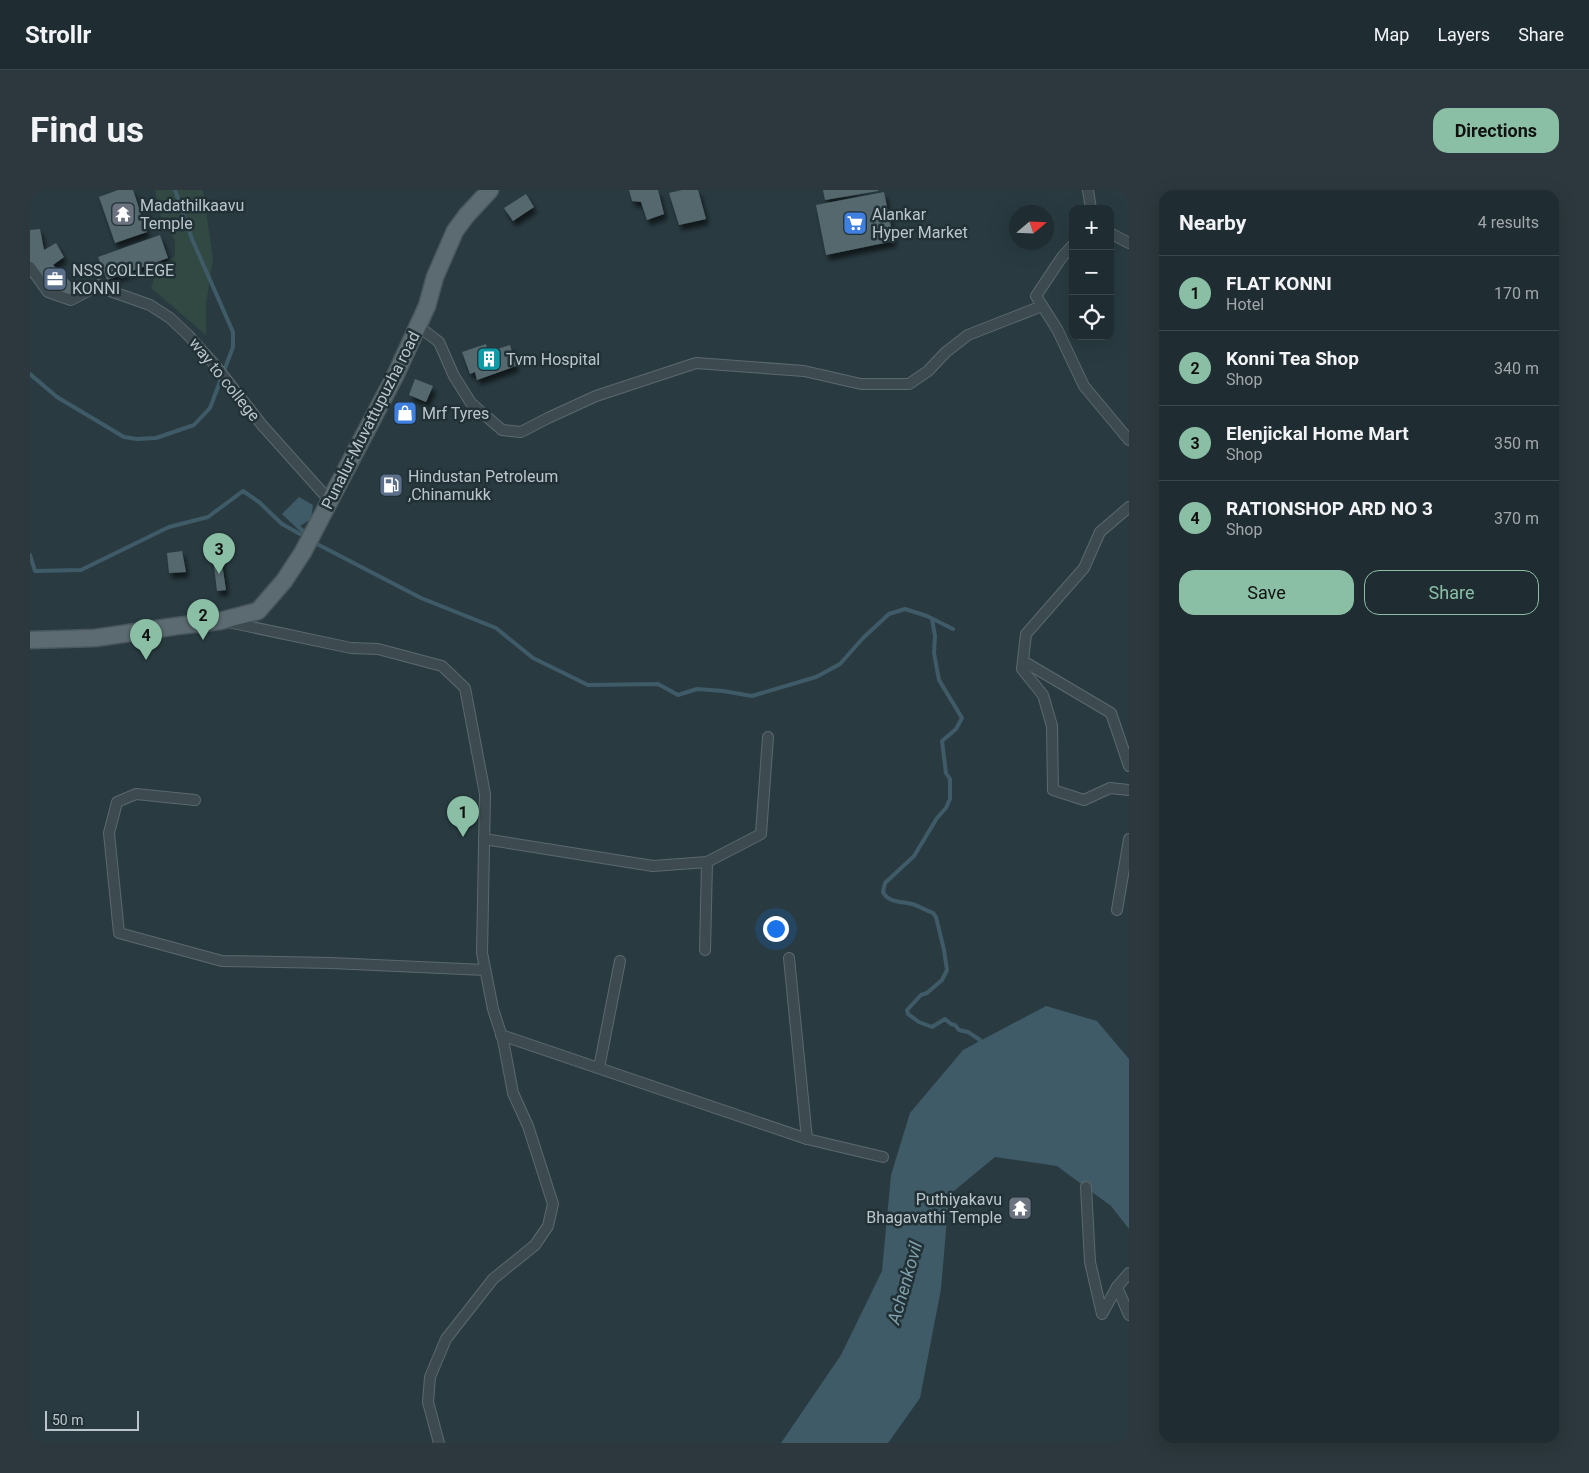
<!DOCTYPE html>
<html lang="en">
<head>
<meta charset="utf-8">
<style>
	:root { --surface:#1f2c31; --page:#2c383d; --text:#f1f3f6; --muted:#a1a7ab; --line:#3c484d; --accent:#8abfa5 }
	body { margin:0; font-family:Roboto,sans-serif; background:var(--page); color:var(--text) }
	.controls { position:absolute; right:15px; top:15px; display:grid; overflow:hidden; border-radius:10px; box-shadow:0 5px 20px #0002 }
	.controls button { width:45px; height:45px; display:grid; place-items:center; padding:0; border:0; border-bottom:1px solid var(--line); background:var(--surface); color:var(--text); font:25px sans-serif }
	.compass { position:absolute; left:979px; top:15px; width:45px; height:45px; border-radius:50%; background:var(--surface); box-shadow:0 5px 20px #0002; rotate:71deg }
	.scale { position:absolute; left:15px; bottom:12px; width:94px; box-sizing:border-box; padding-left:5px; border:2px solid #bac6cb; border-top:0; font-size:14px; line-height:18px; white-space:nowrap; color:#bac6cb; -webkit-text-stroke:4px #223136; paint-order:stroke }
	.you { position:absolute; left:745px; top:738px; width:18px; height:18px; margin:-12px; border:4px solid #fff; border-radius:50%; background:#1a73e8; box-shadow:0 0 0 8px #1a73e833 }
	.badge { display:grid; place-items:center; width:32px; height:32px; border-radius:50%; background:var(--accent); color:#111; font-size:16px; font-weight:700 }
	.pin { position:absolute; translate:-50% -41px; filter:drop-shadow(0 1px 2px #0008) }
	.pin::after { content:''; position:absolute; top:26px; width:18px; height:15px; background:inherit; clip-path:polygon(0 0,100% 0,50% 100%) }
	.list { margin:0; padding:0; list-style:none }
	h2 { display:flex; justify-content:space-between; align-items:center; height:65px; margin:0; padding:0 20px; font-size:21px }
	h2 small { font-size:16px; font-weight:400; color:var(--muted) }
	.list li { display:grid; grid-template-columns:32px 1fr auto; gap:15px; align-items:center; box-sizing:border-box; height:75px; padding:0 20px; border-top:1px solid var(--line) }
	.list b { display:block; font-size:19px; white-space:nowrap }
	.list p { margin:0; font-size:16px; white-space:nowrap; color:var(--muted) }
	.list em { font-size:16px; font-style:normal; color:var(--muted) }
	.actions { display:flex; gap:10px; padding:15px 20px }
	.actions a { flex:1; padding:11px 0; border:1px solid var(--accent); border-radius:15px; text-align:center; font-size:18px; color:var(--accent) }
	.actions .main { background:var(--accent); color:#111 }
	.icon { flex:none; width:28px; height:28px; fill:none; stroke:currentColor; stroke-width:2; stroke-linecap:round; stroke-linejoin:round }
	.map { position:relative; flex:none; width:1099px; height:1253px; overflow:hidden; border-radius:15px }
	header { display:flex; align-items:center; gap:30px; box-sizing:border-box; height:70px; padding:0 25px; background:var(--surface); border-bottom:1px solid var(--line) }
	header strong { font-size:24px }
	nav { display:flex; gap:28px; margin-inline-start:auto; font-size:18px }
	.intro { display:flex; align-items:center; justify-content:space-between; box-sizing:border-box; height:120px; padding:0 30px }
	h1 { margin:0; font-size:35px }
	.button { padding:12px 22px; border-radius:15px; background:var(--accent); color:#111; font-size:18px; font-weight:700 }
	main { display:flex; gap:30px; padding:0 30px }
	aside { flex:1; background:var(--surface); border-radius:15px; box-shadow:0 5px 20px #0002 }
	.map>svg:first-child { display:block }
</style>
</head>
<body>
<header>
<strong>Strollr</strong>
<nav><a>Map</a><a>Layers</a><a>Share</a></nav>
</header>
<div class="intro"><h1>Find us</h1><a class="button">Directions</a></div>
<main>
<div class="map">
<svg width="1099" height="1253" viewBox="0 0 1099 1253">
	<defs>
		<filter id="shadow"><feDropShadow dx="3" dy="5.5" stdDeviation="2.5" flood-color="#0009"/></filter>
	</defs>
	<rect width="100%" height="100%" fill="#293b41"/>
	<!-- green -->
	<path fill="#314942" d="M125,0H173L183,69L176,114V145L121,98L129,74L145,66V50L132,32Z"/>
	<!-- water -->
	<g fill="#3f5b67">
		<path d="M269,307L283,315L281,329L270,336L277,341L273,344L252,324Z"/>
		<path d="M1016,816L1067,831L1099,869V1039L1081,1016L1027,976L965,967L919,1005L911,1099L890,1208L858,1253H751L811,1165L852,1081L861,985L880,923L933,860Z"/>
	</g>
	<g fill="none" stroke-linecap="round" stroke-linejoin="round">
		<!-- stream -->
		<g stroke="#3f5b67" stroke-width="4">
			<path d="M0,184L27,207L94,247L107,249L126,248L164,235L180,218L203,157V142L162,49L145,0"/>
			<path d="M289,355L391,408L466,438L503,468L558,495L628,494L648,505L667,499L693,501L722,506L786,487L810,474L833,448L859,424L875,419L897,426L923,439"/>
			<path d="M0,365L5,381L51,380L139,337L178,327L213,301L229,312L252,334L270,344"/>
			<path d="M902,429L905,446L904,463L909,490L932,528L926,539L912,551L916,583L920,589V609L916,618L907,628L884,666L855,693L853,702C859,714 874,711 885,715C891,717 896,721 903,723L906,727L914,760L917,780L912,790L897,803L891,805L877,820L878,824L889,832L902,837L915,829L921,834L925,835L929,840L938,842L950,850L949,856"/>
		</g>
	</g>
	<!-- building -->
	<g fill="#55686e" filter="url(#shadow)">
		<path d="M88,0H103L117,42L85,53L69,7Z"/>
		<path d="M599,0H628L634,24L617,30L611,12L602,11Z"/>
		<path d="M652,0H668L676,29L649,35L639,3Z"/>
		<path d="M793,0H848V1L795,10Z"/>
		<path d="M854,2L864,51L796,65L786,15Z"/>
		<path d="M496,4L504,17L483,31L474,18Z"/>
		<path d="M10,39L14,60L26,53L34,67L23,75L48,99L39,108L11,89L0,73V40Z"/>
		<path d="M130,45L138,68L77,90L68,67Z"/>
		<path d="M456,154L458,162L480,155L486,176L447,190L445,182L440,184L432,162Z"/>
		<path d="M385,189L403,196L396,212L379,205Z"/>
		<path d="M152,361L156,382L139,383L137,363Z"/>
		<path d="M191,367L196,400L187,401L183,368Z"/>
	</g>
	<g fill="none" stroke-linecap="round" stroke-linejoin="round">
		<!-- street casing -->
		<g stroke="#5b696e" stroke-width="12">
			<g id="street">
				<path d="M1058,0L1061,19"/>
				<path d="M1080,43L1099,53"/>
				<path d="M1043,55L1032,67L1006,106L1027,139L1054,196L1099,250"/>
				<path d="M0,77L18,102L41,110L69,95L80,101L120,115L140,128L158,145L185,175L232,235L300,311"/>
				<path d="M388,136L409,152L424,186L441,213L472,240L491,242L518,228L566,206L666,173L774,181L831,194H879L898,181L916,162L938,145L1012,116"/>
				<path d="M1099,317L1070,342L1054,378L996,444L992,479L1013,505L1022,536L1023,600L1054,610L1080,598L1099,600"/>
				<path d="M198,432L321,458L348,459L412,476L435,498L455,604L452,763L463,819L473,850L483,903L498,936L523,1014L518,1036L505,1055L463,1089L416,1149L400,1187L398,1212L409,1253"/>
				<path d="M993,471L1081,523L1099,576"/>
				<path d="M165,610L106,604L87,612L79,643L89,743L192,771L301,773L455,780"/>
				<path d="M454,649L623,676L677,672L731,644L738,547"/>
				<path d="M1087,720L1099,649"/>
				<path d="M675,760L677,672"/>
				<path d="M471,845L777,949L759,768"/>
				<path d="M569,878L590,771"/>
				<path d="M777,949L853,967"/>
				<path d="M1056,997L1060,1072L1072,1124L1087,1097L1099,1083"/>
				<path d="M1087,1097L1099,1125"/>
			</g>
		</g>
		<!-- primary casing -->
		<g stroke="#4a585d" stroke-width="19">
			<path id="primary" d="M0,450L65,448L147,436L190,431L228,421L254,391L273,362L366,184L397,116L405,87L425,41L436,26L460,0"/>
		</g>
		<!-- street -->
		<use href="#street" stroke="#3d4b51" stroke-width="10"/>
		<!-- primary -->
		<use href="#primary" stroke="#5c6b71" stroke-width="16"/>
	</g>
	<!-- icons -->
	<defs>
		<g id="temple-square" transform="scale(1.25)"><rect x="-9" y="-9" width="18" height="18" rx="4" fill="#6b7280" stroke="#223136"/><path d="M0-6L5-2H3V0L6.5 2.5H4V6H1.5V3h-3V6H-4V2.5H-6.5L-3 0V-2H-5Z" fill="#fff"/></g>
		<g id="supermarket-square" transform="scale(1.25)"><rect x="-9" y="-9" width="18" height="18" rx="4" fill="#3f7fe0" stroke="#223136"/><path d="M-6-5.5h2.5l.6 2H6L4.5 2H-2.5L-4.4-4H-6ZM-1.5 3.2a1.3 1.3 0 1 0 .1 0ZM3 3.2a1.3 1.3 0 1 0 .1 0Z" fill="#fff"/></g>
		<g id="office-square" transform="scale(1.25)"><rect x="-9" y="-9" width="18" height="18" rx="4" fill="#5c6f8a" stroke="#223136"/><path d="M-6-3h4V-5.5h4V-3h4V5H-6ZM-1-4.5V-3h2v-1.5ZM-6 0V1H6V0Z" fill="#fff"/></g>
		<g id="building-square" transform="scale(1.25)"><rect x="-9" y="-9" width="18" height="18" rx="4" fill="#0f9aa8" stroke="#223136"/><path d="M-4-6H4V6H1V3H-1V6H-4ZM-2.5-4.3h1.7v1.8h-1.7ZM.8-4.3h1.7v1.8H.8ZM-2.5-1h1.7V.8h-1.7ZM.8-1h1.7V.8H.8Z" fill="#fff"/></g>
		<g id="shop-square" transform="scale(1.25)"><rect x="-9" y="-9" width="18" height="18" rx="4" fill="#3f7fe0" stroke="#223136"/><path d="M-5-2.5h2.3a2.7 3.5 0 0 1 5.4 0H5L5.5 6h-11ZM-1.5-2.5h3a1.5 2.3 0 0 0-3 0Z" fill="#fff"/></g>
		<g id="fuel-square" transform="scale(1.25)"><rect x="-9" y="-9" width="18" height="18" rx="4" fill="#5c6f8a" stroke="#223136"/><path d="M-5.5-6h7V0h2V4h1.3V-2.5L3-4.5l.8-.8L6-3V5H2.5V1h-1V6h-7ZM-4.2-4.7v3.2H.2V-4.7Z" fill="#fff"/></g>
	</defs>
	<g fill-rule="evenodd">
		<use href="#temple-square" x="93" y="24"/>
		<use href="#supermarket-square" x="825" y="33"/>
		<use href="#office-square" x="25" y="89"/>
		<use href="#building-square" x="459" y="169"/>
		<use href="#shop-square" x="375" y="223"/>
		<use href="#fuel-square" x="361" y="295"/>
		<use href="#temple-square" x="990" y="1018"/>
	</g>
	<g text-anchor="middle" stroke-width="5" stroke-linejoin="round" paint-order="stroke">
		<!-- poi labels -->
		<g font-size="16" fill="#bac6cb" stroke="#223136" text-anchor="start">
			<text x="110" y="21">Madathilkaavu<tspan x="110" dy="18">Temple</tspan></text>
			<text x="842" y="30">Alankar<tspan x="842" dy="18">Hyper Market</tspan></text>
			<text x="42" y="86">NSS COLLEGE<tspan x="42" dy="18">KONNI</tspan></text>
			<text x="476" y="175">Tvm Hospital</text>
			<text x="392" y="229">Mrf Tyres</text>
			<text x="378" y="292">Hindustan Petroleum<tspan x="378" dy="18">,Chinamukk</tspan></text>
			<text x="972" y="1015" text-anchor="end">Puthiyakavu<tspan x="972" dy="18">Bhagavathi Temple</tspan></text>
		</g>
		<!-- street labels -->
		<g font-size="16" fill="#bac6cb" stroke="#223136">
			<text transform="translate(195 189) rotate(51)" y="6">way to college</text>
			<text transform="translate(340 230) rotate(-63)" y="6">Punalur-Muvattupuzha road</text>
		</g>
		<!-- water labels -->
		<g font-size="18" font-style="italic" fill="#7e9fab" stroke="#223136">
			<text transform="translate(875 1093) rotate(-74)" y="6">Achenkovil</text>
		</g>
	</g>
</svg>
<div class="controls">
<button>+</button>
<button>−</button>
<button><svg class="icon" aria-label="locate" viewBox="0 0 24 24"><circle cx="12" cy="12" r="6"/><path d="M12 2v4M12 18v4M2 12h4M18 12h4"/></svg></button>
</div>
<svg class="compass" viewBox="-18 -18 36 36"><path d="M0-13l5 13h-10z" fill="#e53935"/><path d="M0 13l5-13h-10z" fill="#a1a7ab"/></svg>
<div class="scale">50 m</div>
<div class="you"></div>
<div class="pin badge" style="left:433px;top:647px">1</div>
<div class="pin badge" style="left:173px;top:450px">2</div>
<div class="pin badge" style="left:189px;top:384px">3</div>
<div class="pin badge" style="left:116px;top:470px">4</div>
</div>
<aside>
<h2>Nearby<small>4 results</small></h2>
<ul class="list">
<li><span class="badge">1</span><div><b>FLAT KONNI</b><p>Hotel</p></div><em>170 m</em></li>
<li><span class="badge">2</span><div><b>Konni Tea Shop</b><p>Shop</p></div><em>340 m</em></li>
<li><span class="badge">3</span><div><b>Elenjickal Home Mart</b><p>Shop</p></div><em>350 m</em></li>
<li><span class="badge">4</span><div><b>RATIONSHOP ARD NO 3</b><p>Shop</p></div><em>370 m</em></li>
</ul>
<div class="actions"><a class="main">Save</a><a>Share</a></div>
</aside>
</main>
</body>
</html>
